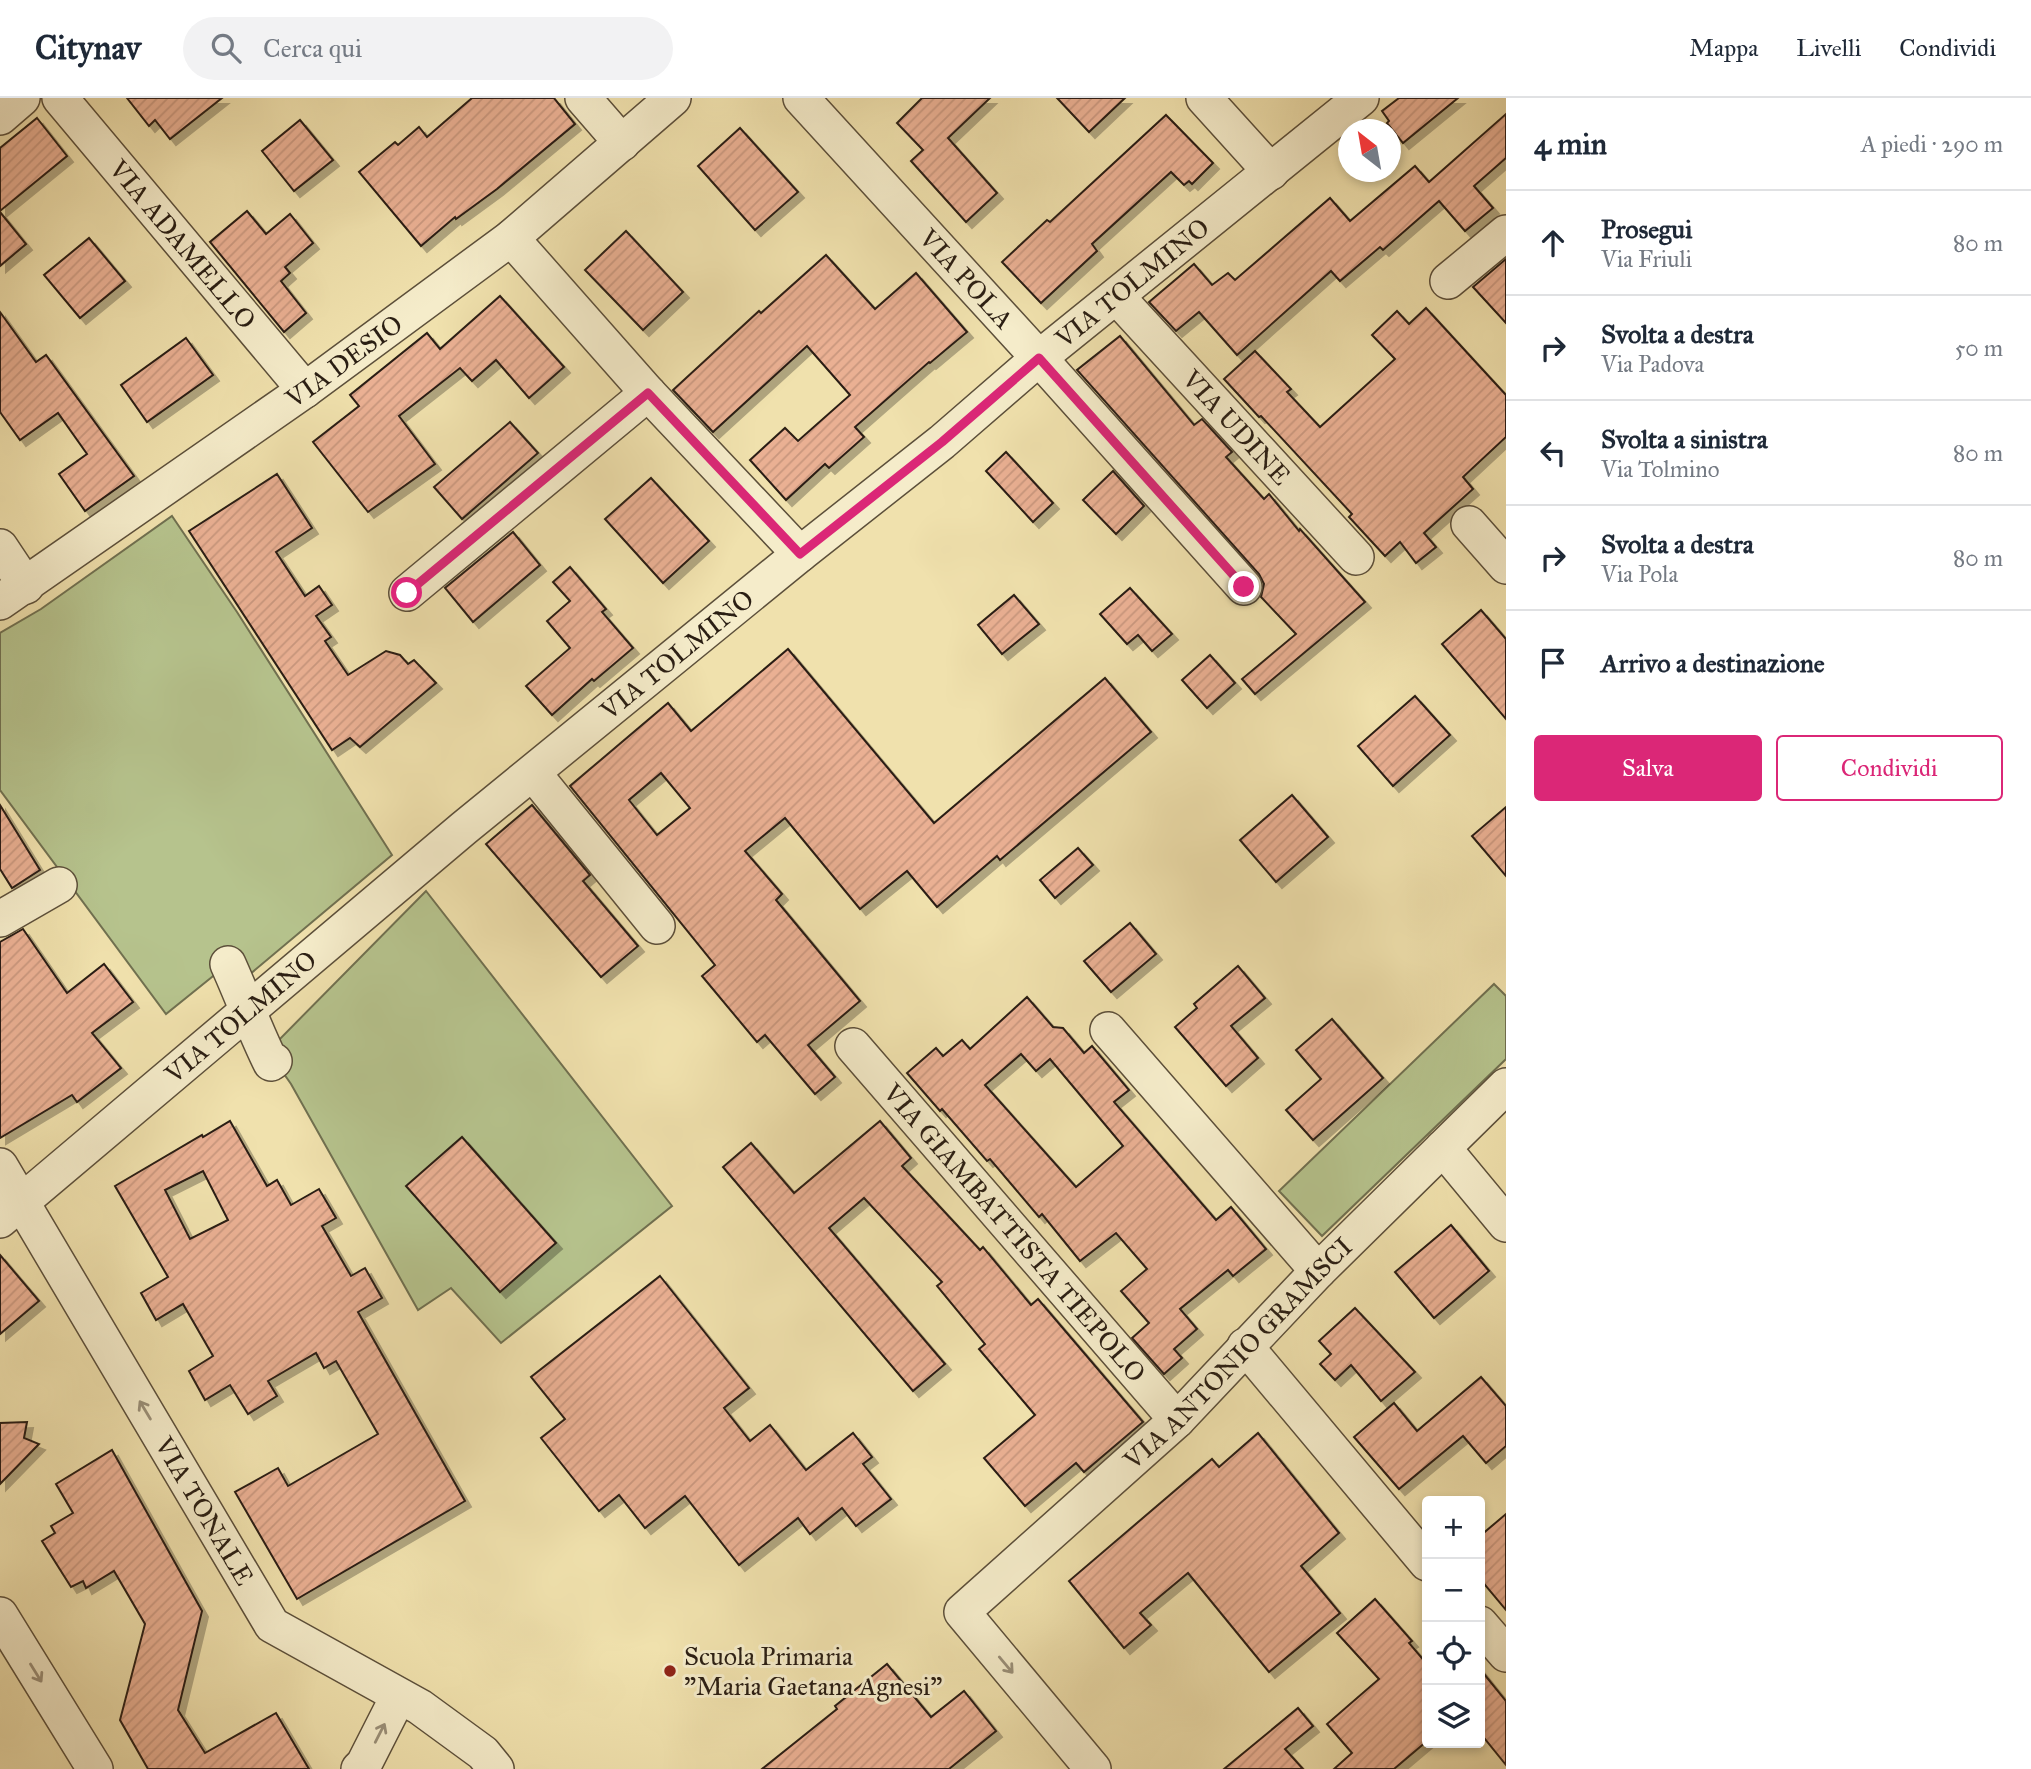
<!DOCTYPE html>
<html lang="it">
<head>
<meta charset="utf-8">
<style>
	:root { --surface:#fff; --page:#f2f2f3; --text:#1f2937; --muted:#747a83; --line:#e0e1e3; --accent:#db2777 }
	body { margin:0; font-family:"IM FELL Great Primer",serif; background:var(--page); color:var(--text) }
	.controls { position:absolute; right:21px; bottom:21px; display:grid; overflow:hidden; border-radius:7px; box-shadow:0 4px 10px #0003 }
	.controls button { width:63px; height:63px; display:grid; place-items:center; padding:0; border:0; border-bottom:2px solid var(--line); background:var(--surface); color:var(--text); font:35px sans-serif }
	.compass { position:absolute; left:1338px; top:21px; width:63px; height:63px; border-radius:50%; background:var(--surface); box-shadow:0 4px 10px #0003; rotate:329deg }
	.stop { position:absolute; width:21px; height:21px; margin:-16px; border:5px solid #db2777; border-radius:50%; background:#fff }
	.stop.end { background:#db2777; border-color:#fff; box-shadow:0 2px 7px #0008 }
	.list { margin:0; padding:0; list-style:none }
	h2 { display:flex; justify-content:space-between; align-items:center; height:91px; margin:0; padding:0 28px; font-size:30px }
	h2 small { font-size:23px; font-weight:400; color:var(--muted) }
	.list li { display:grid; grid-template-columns:46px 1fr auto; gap:21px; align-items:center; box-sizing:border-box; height:105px; padding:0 28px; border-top:2px solid var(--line) }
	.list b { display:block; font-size:26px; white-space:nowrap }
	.list p { margin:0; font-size:23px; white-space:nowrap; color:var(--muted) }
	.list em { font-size:23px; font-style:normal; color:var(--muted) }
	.actions { display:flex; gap:14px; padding:21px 28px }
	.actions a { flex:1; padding:16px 0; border:2px solid var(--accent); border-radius:7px; text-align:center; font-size:24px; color:var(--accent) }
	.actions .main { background:var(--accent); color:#fff }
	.icon { flex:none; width:38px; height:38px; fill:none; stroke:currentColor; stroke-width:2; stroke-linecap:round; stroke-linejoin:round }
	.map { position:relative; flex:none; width:1506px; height:1671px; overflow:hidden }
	header { display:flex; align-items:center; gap:42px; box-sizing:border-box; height:98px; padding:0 35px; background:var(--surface); border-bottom:2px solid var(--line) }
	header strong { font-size:33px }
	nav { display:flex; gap:38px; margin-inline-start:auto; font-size:24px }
	.search { width:490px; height:63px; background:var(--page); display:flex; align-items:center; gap:18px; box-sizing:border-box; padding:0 24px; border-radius:38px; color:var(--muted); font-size:26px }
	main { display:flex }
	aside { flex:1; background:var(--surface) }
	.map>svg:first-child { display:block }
</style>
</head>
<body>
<header>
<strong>Citynav</strong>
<div class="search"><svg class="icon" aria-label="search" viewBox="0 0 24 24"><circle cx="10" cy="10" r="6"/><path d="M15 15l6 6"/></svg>Cerca qui</div>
<nav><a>Mappa</a><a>Livelli</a><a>Condividi</a></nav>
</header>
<main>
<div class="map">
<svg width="1506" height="1671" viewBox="0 0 1506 1671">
	<defs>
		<pattern id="building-hatch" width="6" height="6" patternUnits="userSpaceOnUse" patternTransform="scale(1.75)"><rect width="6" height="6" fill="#eab093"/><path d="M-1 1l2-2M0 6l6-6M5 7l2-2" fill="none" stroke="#c9977e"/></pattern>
		<filter id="shadow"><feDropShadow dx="6" dy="6" stdDeviation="0" flood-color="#0004"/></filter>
	</defs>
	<rect width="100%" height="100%" fill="#f0e1ad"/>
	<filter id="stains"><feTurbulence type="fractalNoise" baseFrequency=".00286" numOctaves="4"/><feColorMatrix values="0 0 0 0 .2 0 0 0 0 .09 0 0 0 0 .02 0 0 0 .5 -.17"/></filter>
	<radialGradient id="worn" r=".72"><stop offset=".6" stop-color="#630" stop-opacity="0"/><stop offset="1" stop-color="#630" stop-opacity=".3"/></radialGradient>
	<!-- green -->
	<g fill="#b6c38d" stroke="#707050" stroke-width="2">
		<path d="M172,418L237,514L392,757L243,882L233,862L166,916L0,692V535L41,511Z"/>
		<path d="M426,793L672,1108L501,1245L451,1190L418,1212L291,986L268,953Z"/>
		<path d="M1494,886L1506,898V961L1322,1138L1279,1093Z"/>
	</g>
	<!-- building -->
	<g fill="url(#building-hatch)" stroke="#2a1e13" stroke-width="2" fill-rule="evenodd" filter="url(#shadow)">
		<path d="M127,0H222L170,41L155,22L149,28Z"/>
		<path d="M472,0H554L575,26L497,91L456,121L455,119L421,148L359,74L395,44L398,47L419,29L427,39Z"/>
		<path d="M922,0H990L948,40L997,95L966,124L911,63L923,52L897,25Z"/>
		<path d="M1057,0H1125L1089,34Z"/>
		<path d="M1399,0H1458L1403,45L1387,25L1389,23L1382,13Z"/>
		<path d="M1506,16V60L1474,88L1493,110L1465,133L1439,103L1383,152L1380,149L1340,183L1331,173L1237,257L1199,214L1176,233L1149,204L1194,166L1212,187L1228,175L1235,182L1330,100L1350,123L1415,68L1429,84Z"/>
		<path d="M1166,17L1213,65L1192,86L1189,83L1184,87L1171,74L1092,146L1097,153L1041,205L1002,164L1047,122L1050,124Z"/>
		<path d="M37,20L67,58L0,113V50Z"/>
		<path d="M300,22L333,62L294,93L262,53Z"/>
		<path d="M740,30L798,94L755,132L698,68Z"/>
		<path d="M247,113L266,136L290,116L313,145L285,169L290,175L281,183L306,215L284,234L210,144Z"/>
		<path d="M0,114L26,146L0,168Z"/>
		<path d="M626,133L683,194L643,232L585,172Z"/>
		<path d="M89,140L125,183L80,220L44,177Z"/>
		<path d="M826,157L875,211L916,175L967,234L930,265L929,264L855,329L864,339L829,370L825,366L786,402L750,362L785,330L798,343L850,297L807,248L713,334L673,292L759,213L761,215Z"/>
		<path d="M1506,161V225L1473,189Z"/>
		<path d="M500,198L564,269L529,300L496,262L472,283L460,270L399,318L435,366L368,414L313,344L359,308L350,297L427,235L440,251Z"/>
		<path d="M1426,210L1506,297V339L1463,379L1473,391L1424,435L1436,449L1416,465L1400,444L1385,458L1349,419L1352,416L1261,318L1259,319L1224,281L1255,253L1291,291L1287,294L1320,329L1395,261L1372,237L1397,213L1409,226Z"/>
		<path d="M0,214L36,264L46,257L134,378L85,413L59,376L87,356L58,315L20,342L0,314Z"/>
		<path d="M1120,238L1194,327L1202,321L1232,354L1226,359L1264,401L1269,396L1299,433L1300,431L1365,504L1255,596L1242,581L1296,536L1261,499L1264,486L1259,476L1077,272Z"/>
		<path d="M186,240L213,277L147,324L121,287Z"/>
		<path d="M510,324L538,355L462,421L434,389Z"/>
		<path d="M1006,354L1053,405L1033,424L986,373Z"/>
		<path d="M1113,373L1144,408L1116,436L1083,402Z"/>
		<path d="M277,376L312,430L276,454L305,498L319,488L332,507L316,518L331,539L325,543L348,577L386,553L400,557L408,566L414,562L436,585L360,649L350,640L332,652L189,433Z"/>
		<path d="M651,380L709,443L663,485L605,421Z"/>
		<path d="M513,434L540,467L473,524L445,490Z"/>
		<path d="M570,469L606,511L602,514L633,550L594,583L592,581L552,617L526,588L570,550L547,523L570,503L553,484Z"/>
		<path d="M1130,490L1172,536L1152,553L1138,537L1127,546L1100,516Z"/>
		<path d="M1014,497L1039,526L1002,556L978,527Z"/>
		<path d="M1481,512L1506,541V621L1442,546Z"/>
		<path d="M788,551L934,725L1105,580L1151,634L1000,762L997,758L937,809L907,773L860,811L785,720L745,753L782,796L776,802L860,903L808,947L835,979L815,996L765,937L757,944L702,878L715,867L570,688L668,605L691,633ZM661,675L690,710L657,737L629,702Z"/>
		<path d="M1210,557L1235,585L1207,610L1182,582Z"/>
		<path d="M1415,598L1450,637L1393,688L1358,648Z"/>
		<path d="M1292,697L1328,739L1276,784L1240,742Z"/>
		<path d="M0,707L40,772L12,790L0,771Z"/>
		<path d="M532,707L590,777L583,783L638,848L601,879L486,746Z"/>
		<path d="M1506,709V778L1472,738Z"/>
		<path d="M1078,750L1093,767L1055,800L1040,782Z"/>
		<path d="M1130,825L1156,856L1111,894L1084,863Z"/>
		<path d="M23,831L67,895L104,866L133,904L92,935L121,970L77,1004L72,997L0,1040V844Z"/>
		<path d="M1238,868L1265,900L1231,928L1258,960L1226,988L1175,929L1197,910L1194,906Z"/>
		<path d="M1027,899L1053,929L1063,930L1084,955L1092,948L1129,992L1114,1004L1216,1122L1231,1109L1266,1151L1233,1178L1228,1172L1180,1211L1197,1231L1174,1251L1182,1260L1164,1276L1132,1240L1149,1225L1121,1193L1147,1171L1116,1135L1080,1163L1042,1116L1039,1119L990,1061L987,1063L942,1011L940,1013L907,975L936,950L943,958L962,942L970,951ZM1021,956L1036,973L1050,961L1123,1048L1076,1089L985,987Z"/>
		<path d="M1332,921L1383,980L1313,1042L1286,1012L1321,981L1296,952Z"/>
		<path d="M230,1023L267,1088L277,1082L291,1107L319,1091L336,1120L322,1128L351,1178L365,1170L382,1200L358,1214L465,1403L297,1501L235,1394L278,1370L288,1388L378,1336L336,1263L324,1270L316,1255L268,1283L277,1298L248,1316L230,1287L205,1302L189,1273L213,1258L183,1206L156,1222L141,1195L168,1179L115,1088L202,1037L203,1039ZM203,1073L228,1122L190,1141L165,1092Z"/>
		<path d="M880,1023L911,1060L902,1068L980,1152L983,1149L1031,1207L1038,1201L1143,1324L1084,1374L1076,1365L1025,1408L984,1360L1035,1317L979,1251L985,1246L937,1188L942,1184L864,1100L829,1130L945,1266L913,1293L723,1069L751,1045L794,1095Z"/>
		<path d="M462,1039L556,1145L500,1194L406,1088Z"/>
		<path d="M1451,1127L1489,1173L1434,1220L1395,1174Z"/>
		<path d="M0,1157L39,1203L0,1236Z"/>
		<path d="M660,1178L749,1290L724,1310L750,1343L770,1327L806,1372L853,1335L872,1359L863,1366L891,1401L856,1428L842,1410L810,1436L798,1420L739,1467L685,1398L645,1430L619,1397L599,1413L541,1340L565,1321L531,1279Z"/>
		<path d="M1355,1210L1415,1274L1381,1303L1351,1267L1335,1282L1320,1266L1331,1256L1319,1243Z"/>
		<path d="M1481,1279L1506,1308V1348L1486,1365L1463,1338L1399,1391L1354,1339L1394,1305L1417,1333Z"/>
		<path d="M27,1324L24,1340L39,1346L0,1386V1325Z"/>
		<path d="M1258,1335L1339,1435L1301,1468L1340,1515L1269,1574L1188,1475L1140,1515L1151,1527L1124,1550L1069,1483L1212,1361L1219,1369Z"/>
		<path d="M112,1352L202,1513L178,1612L205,1655L276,1615L309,1671H148L120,1622L145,1526L114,1473L86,1490L83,1483L71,1489L42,1443L55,1435L51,1428L73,1415L56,1386Z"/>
		<path d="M1506,1416V1512L1480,1481V1438Z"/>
		<path d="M1375,1501L1412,1543L1409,1545L1427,1566V1643L1394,1671H1334L1352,1655L1327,1626L1379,1581L1337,1535Z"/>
		<path d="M887,1566L931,1619L964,1593L996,1633L949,1671H762L837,1611L835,1608Z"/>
		<path d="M1480,1571L1506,1603V1667L1480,1635Z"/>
		<path d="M1298,1610L1313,1628L1285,1651L1303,1671H1224Z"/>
	</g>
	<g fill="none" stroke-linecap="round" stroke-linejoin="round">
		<!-- minor casing -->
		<g stroke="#5c4f3a" stroke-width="38">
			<g id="minor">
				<path id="s1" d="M60,0L305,292"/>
				<path d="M583,0L622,45"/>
				<path id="s2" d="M801,0L1039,260L1244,489"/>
				<path d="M1204,0L1271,74"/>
				<path d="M0,19L22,0"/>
				<path d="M511,140L648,295L800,456"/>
				<path d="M1448,183L1506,135"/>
				<path id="s3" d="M1117,199L1356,459"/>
				<path d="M1469,426L1506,468"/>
				<path d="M0,449L26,488"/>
				<path d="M407,495L648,295"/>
				<path id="s4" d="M0,504L305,292L511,140L673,0"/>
				<path d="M533,675L657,828"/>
				<path d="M0,821L59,787"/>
				<path d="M228,866C243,899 255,933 271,965L274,963"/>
				<path d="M1108,932L1318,1173"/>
				<path id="s5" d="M853,948L1177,1322"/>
				<path d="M1443,1050L1506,1126"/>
				<path id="s6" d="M0,1068L272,1527L420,1609L483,1655L496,1671"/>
				<path id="s7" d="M0,1122L464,730L800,456L942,344L1039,260L1361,0"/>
				<path d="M1245,1248L1427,1465"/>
				<path d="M0,1517L95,1671"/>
				<path d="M1480,1526L1506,1556"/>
				<path d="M359,1671L364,1666L398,1599"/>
				<path id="s8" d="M1093,1671L962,1514L1177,1322L1318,1173L1506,988"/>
			</g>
		</g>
		<!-- minor -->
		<use href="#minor" stroke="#f5ecca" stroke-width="35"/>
	</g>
	<!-- one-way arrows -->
	<defs><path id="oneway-shaft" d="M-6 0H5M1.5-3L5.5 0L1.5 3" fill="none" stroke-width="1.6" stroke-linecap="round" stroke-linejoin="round" transform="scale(1.75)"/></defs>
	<g stroke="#9a8f78">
		<use href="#oneway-shaft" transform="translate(145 1312) rotate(-121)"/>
		<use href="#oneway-shaft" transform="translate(1006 1567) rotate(50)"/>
		<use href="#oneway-shaft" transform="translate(36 1575) rotate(58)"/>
		<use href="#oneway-shaft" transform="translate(380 1635) rotate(-63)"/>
	</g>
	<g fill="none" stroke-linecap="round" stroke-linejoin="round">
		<!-- route -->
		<path stroke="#db2777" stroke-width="9" d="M407,495L648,295L800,456L942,344L1039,260L1244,489"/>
	</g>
	<!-- markers -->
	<circle fill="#8f2418" stroke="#f5ecca" stroke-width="2.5" cx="670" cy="1573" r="7"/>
	<g text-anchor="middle" stroke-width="6" stroke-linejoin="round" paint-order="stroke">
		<!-- street labels -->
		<g font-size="26" fill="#2a1e13" stroke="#f5ecca">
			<text dy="9" stroke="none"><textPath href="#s1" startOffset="191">VIA ADAMELLO</textPath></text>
			<text dy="9" stroke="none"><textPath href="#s2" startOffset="245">VIA POLA</textPath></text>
			<text dy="9" stroke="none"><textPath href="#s7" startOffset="1470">VIA TOLMINO</textPath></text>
			<text dy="9" stroke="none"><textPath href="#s4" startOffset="420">VIA DESIO</textPath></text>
			<text dy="9" stroke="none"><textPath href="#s3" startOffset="177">VIA UDINE</textPath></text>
			<text dy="9" stroke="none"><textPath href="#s7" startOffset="882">VIA TOLMINO</textPath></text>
			<text dy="9" stroke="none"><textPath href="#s7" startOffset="315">VIA TOLMINO</textPath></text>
			<text dy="9" stroke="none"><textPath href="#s5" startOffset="247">VIA GIAMBATTISTA TIEPOLO</textPath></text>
			<text dy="9" stroke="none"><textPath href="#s8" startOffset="583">VIA ANTONIO GRAMSCI</textPath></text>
			<text dy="9" stroke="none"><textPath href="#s6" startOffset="401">VIA TONALE</textPath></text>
		</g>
		<!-- poi labels -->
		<g font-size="26" fill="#2a1e13" stroke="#f5ecca" text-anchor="start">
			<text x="684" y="1567">Scuola Primaria<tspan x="684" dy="30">"Maria Gaetana Agnesi"</tspan></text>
		</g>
	</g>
	<rect width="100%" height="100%" filter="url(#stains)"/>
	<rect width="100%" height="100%" fill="url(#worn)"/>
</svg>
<div class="controls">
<button>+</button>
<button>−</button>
<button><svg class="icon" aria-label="locate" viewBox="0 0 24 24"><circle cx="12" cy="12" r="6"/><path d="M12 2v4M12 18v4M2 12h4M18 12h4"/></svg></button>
<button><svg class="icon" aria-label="layers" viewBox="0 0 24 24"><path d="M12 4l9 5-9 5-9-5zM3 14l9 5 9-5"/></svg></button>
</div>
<svg class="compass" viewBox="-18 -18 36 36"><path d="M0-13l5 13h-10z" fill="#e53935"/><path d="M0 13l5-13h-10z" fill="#747a83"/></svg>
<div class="stop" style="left:407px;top:495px"></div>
<div class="stop end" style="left:1244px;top:489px"></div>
</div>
<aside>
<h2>4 min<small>A piedi · 290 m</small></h2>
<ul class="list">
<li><svg class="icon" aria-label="ahead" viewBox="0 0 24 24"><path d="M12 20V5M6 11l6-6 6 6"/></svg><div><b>Prosegui</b><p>Via Friuli</p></div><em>80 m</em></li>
<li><svg class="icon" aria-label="right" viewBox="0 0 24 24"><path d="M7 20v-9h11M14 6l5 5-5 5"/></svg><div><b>Svolta a destra</b><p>Via Padova</p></div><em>50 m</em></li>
<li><svg class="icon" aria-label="left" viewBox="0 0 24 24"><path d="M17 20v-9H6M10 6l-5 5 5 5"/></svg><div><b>Svolta a sinistra</b><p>Via Tolmino</p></div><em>80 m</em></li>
<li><svg class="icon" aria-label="right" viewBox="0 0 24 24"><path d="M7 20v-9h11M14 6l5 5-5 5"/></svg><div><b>Svolta a destra</b><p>Via Pola</p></div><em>80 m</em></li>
<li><svg class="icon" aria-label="arrive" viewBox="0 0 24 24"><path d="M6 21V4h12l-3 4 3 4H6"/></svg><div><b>Arrivo a destinazione</b></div></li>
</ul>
<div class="actions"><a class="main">Salva</a><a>Condividi</a></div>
</aside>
</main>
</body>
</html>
